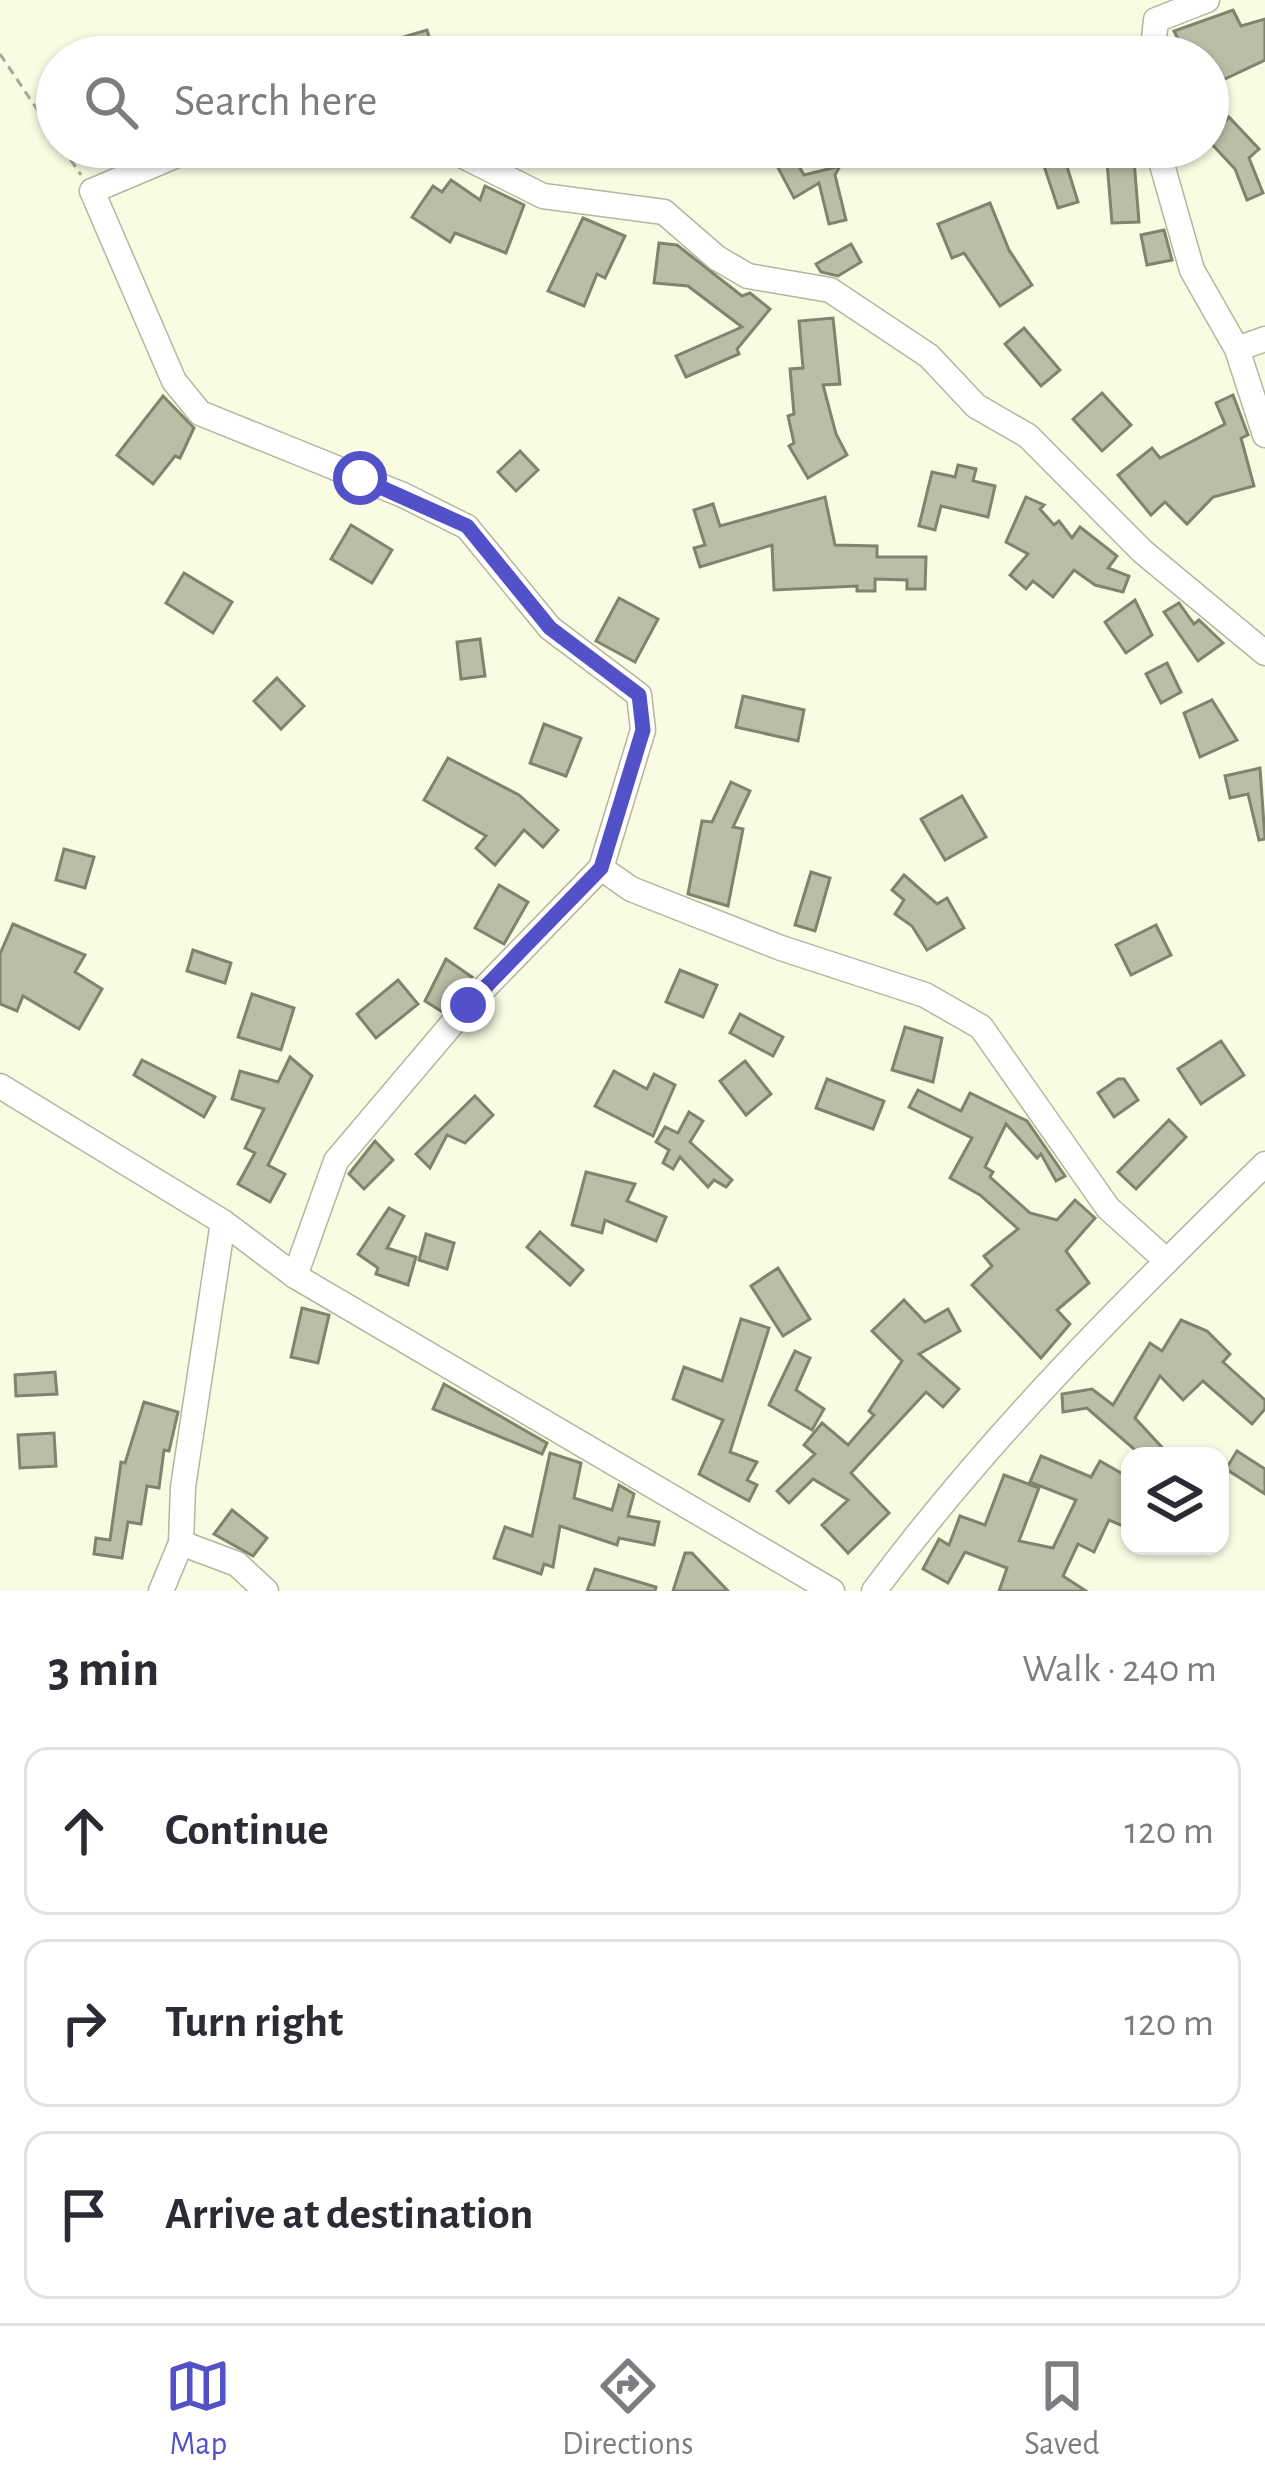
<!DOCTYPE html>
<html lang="en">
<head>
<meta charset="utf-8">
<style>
	:root { --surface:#fff; --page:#f7f7f7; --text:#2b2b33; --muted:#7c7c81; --line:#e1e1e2; --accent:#5251c8 }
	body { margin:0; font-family:"Alegreya Sans",sans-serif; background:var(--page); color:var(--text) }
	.controls { position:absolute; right:36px; bottom:36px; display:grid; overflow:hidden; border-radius:24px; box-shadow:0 3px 9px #0004 }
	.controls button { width:108px; height:108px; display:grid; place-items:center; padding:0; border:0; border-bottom:3px solid var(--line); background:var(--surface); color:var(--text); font:60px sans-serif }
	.stop { position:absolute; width:36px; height:36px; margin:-27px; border:9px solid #5251c8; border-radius:50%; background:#fff }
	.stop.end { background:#5251c8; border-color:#fff; box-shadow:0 3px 12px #0008 }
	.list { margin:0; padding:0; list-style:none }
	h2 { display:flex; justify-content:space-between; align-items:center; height:156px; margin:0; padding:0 48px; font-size:51px }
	h2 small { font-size:39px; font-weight:400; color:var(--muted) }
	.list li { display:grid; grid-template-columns:78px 1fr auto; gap:36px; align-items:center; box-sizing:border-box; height:168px; margin:0 24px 24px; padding:0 24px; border:3px solid var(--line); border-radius:24px }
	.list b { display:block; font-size:45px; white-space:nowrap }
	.list em { font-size:39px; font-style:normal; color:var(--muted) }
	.icon { flex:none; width:66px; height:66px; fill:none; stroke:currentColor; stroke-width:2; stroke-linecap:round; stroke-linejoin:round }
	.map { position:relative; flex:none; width:1265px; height:1591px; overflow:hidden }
	.search { position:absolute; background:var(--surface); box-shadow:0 3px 9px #0004; left:36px; right:36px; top:36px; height:132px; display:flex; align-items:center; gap:30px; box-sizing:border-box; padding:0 42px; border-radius:66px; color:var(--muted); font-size:45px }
	.sheet { height:732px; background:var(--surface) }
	nav { display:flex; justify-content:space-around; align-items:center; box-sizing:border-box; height:168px; border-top:3px solid var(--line); background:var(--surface); font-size:33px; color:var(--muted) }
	nav a { display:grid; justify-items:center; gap:6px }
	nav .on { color:var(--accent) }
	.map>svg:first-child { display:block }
</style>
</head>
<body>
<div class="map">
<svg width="1265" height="1591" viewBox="0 0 1265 1591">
	<rect width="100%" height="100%" fill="#f9fce3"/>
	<!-- building -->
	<g fill="#bbbda6" stroke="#81836d" stroke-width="3">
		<path d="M1233,10L1241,26L1265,19V60L1208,87V57H1187L1174,31Z"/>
		<path d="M427,30L435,57H398L393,40Z"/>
		<path d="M1229,117L1259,149L1249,158L1263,193L1247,200L1235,169L1208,140Z"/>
		<path d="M767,147H788L804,175L840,166L835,175L846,220L829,224L819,183L794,198Z"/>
		<path d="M1065,160L1078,202L1058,208L1044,166Z"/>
		<path d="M1134,160L1139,222L1112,223L1107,162Z"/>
		<path d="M451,180L480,200L485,186L524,205L506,253L455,233L450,242L412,217L433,186L442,192Z"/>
		<path d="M990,203L1009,250L1032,285L1000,306L964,253L952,258L938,224Z"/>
		<path d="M583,218L625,236L605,278L597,274L584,306L548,291Z"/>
		<path d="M1164,230L1172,260L1147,265L1141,235Z"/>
		<path d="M659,243L677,245L742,296L750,293L770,309L737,349L739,354L686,377L676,356L742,327L688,286L654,283Z"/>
		<path d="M851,244L861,262L838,276L821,272L816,264Z"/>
		<path d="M833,318L840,384L823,385L836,434L847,455L808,478L789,446L794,443L788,416L794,414L790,369L803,368L799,321Z"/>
		<path d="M1024,328L1060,370L1041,386L1005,344Z"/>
		<path d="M1102,393L1131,425L1102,451L1073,419Z"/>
		<path d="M1233,395L1248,435L1241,438L1254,486L1213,497L1187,524L1165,502L1151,515L1118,475L1152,448L1160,458L1225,424L1216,403Z"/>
		<path d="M163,396L194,428L180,458L175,456L153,484L117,455Z"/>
		<path d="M520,451L538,470L516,491L498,472Z"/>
		<path d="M958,465L976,469L973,481L995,486L988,517L941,506L935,530L919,526L932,472L955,477Z"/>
		<path d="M825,497L835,545L877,546V557H926L925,589H907V580L875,579V591H857V586L774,590L772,545L700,567L694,548L705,545L694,510L713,504L720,526Z"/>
		<path d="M1026,497L1044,505L1040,509L1054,525L1059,521L1072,538L1080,527L1117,556L1108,568L1129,576L1123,592L1095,585L1074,570L1053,597L1033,581L1026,589L1010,575L1028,554L1006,542Z"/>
		<path d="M351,525L392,550L372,583L331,559Z"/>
		<path d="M184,573L232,602L213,633L166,603Z"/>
		<path d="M619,598L658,619L635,662L596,641Z"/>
		<path d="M1135,600L1152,635L1126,653L1105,622Z"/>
		<path d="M1179,603L1194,624L1199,620L1223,643L1198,661L1164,612Z"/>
		<path d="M480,639L485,676L461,679L457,642Z"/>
		<path d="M1167,663L1181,692L1161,703L1146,674Z"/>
		<path d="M277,678L304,706L281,729L254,701Z"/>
		<path d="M743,696L804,710L798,741L736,727Z"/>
		<path d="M1212,700L1237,740L1200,757L1184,713Z"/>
		<path d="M544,724L581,738L566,776L530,763Z"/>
		<path d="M448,758L519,795L558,830L543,847L524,830L495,865L476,848L486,836L424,800Z"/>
		<path d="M1260,768L1265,839L1259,840L1248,794L1230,798L1225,776Z"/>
		<path d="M731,782L750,791L733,827L743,829L728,906L688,894L702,821L712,822Z"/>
		<path d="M962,796L986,837L945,860L921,819Z"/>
		<path d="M64,849L94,857L85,888L56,880Z"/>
		<path d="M811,872L830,878L815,931L795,925Z"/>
		<path d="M904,875L937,904L947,898L964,928L927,950L912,926L895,914L904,900L892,890Z"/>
		<path d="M499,885L528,902L504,944L475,928Z"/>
		<path d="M13,924L85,955L75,972L102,989L79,1029L23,996L17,1011L0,1004V954Z"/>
		<path d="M1156,925L1171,955L1131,975L1116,945Z"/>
		<path d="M193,950L231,963L225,983L187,971Z"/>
		<path d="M446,959L472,977L441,1011L425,1001Z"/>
		<path d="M680,970L717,985L703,1017L666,1002Z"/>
		<path d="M398,980L418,1004L376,1038L357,1014Z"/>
		<path d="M252,994L294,1008L281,1050L238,1037Z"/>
		<path d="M740,1014L783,1037L773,1056L730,1033Z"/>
		<path d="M905,1027L942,1038L933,1082L892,1070Z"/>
		<path d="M1221,1041L1244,1075L1201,1104L1178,1069Z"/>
		<path d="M290,1057L312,1076L268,1165L285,1174L270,1202L238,1184L255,1153L245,1148L264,1109L232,1099L240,1071L278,1082Z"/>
		<path d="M142,1060L215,1097L204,1117L134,1075Z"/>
		<path d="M745,1061L771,1094L746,1115L720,1081Z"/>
		<path d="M614,1071L647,1089L654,1074L675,1085L653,1136L595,1106Z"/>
		<path d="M827,1079L884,1101L873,1129L816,1108Z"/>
		<path d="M1118,1079H1124L1138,1100L1114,1117L1098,1093Z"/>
		<path d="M918,1090L961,1111L970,1093L1027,1121L1065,1176L1056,1181L1041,1154L1037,1158L1006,1124L985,1167L993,1172L990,1177L1030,1213L1057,1220L1075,1200L1095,1218L1066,1251L1089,1283L1057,1310L1070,1324L1041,1358L972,1285L992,1266L984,1256L1018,1229L980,1195L950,1178L972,1138L909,1107Z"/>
		<path d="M475,1096L493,1115L465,1143L447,1135L430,1168L416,1154Z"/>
		<path d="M689,1112L703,1121L690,1142L732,1180L726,1187L714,1180L708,1187L680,1157L673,1169L663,1163L669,1150L656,1142L665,1127L678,1133Z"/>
		<path d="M1169,1120L1186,1137L1136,1189L1118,1172Z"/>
		<path d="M375,1141L393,1160L364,1189L349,1174Z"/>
		<path d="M586,1172L635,1184L627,1201L666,1217L656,1241L605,1220L602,1233L572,1225Z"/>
		<path d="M389,1208L404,1216L387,1248L416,1257L408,1285L376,1274L378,1268L358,1254Z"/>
		<path d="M540,1232L583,1270L570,1285L527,1247Z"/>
		<path d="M426,1234L454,1243L447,1269L419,1260Z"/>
		<path d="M778,1268L810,1319L783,1336L751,1286Z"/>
		<path d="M904,1300L925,1322L948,1309L960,1331L919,1354L959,1389L943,1407L926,1392L851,1473L889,1513L848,1553L822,1525L848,1500L813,1479L789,1503L777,1491L815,1454L804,1445L822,1423L848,1445L874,1415L869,1411L902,1361L872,1331Z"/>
		<path d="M302,1308L329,1315L318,1363L291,1357Z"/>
		<path d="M741,1319L769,1328L730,1452L757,1462L747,1480L757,1485L749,1501L699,1474L723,1420L673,1399L684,1367L722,1381Z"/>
		<path d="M1181,1320L1207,1331L1230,1354L1223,1362L1265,1400V1409L1252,1424L1203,1381L1183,1400L1160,1376L1135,1418L1170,1456H1142L1087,1408L1063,1412L1062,1394L1092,1389L1113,1405L1150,1343L1162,1351Z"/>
		<path d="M795,1351L810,1358L796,1390L824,1409L812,1430L769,1405Z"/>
		<path d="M55,1372L57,1394L16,1396L15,1375Z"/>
		<path d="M444,1384L547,1443L542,1454L433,1409Z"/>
		<path d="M144,1402L178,1412L169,1451L164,1450L159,1488L147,1486L141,1524L128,1522L122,1558L94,1554L96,1538L110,1540L121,1462L125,1463Z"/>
		<path d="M54,1433L56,1466L20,1468L18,1435Z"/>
		<path d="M1237,1451L1265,1469V1494L1226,1469Z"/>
		<path d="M550,1453L581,1463L574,1498L612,1510L619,1485L634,1494L628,1516L659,1522L654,1545L619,1538L617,1545L560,1526L553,1567L544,1564L541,1574L494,1558L505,1527L532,1536Z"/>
		<path d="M1041,1456L1091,1477L1100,1461L1130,1478V1529L1109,1520L1094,1552L1078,1544L1063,1576L1086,1591H999L1007,1568L965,1552L948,1583L923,1569L939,1539L949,1545L960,1516L985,1525L1004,1475L1039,1488L1019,1541L1053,1548L1076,1500L1030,1482Z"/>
		<path d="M232,1510L267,1538L253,1556L214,1534Z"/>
		<path d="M685,1553H692L728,1591H673Z"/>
		<path d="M595,1569L656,1587L655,1591H587Z"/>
	</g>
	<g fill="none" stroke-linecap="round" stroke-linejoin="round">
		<!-- minor casing -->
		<g stroke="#b4b69f" stroke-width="27">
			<g id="minor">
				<path d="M1152,57L1156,20L1207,0"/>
				<path d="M196,147L92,191L174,381L200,413L403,495L467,527L550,628L639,695L643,730L601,868L468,1005L336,1161L295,1276"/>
				<path d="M445,147L543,196L664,212L717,258L748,276L830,290L929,356L976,406L1028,436L1142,551L1265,653"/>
				<path d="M1157,147L1192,270L1237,349L1265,435"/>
				<path d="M1237,349L1265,339"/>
				<path d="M601,868L631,889L781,948L925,995L981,1027L1108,1208L1167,1261"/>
				<path d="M0,1086L223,1222L295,1276L832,1591"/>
				<path d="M181,1543L237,1564L266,1591"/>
				<path d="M161,1591L181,1543L183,1487L223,1222"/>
				<path d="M874,1591C990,1435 1126,1300 1265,1164"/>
			</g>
		</g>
		<!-- path -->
		<g stroke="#a6a996" stroke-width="3" stroke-dasharray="9 6" stroke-linecap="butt">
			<path d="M0,54L57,139"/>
			<path d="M62,147L81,175"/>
		</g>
		<!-- minor -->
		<use href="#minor" stroke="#fff" stroke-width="24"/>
	</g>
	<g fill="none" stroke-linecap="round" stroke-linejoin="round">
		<!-- route -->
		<path stroke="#5251c8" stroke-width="15" d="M360,478L467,526L550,628L639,695L643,730L601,868L468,1005"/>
	</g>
</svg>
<div class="controls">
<button><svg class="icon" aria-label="layers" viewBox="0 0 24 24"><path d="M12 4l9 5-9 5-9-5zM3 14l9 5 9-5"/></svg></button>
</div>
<div class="stop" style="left:360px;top:478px"></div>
<div class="stop end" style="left:468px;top:1005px"></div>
<div class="search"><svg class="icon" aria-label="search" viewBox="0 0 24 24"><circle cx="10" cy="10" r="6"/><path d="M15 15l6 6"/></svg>Search here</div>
</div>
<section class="sheet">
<h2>3 min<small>Walk · 240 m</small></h2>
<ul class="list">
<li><svg class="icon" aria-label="ahead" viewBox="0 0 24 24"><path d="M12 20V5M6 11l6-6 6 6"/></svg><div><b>Continue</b></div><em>120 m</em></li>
<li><svg class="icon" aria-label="right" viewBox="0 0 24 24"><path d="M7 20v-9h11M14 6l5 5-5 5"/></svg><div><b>Turn right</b></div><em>120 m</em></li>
<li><svg class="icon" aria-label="arrive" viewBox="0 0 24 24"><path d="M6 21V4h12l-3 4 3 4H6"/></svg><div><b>Arrive at destination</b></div></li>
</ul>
</section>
<nav>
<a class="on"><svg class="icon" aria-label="map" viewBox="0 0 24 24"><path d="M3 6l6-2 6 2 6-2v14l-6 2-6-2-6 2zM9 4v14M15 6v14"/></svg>Map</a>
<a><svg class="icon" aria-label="directions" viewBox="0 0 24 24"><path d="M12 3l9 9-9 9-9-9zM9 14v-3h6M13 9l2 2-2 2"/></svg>Directions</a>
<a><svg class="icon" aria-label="saved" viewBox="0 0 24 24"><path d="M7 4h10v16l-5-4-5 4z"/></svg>Saved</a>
</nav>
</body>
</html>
